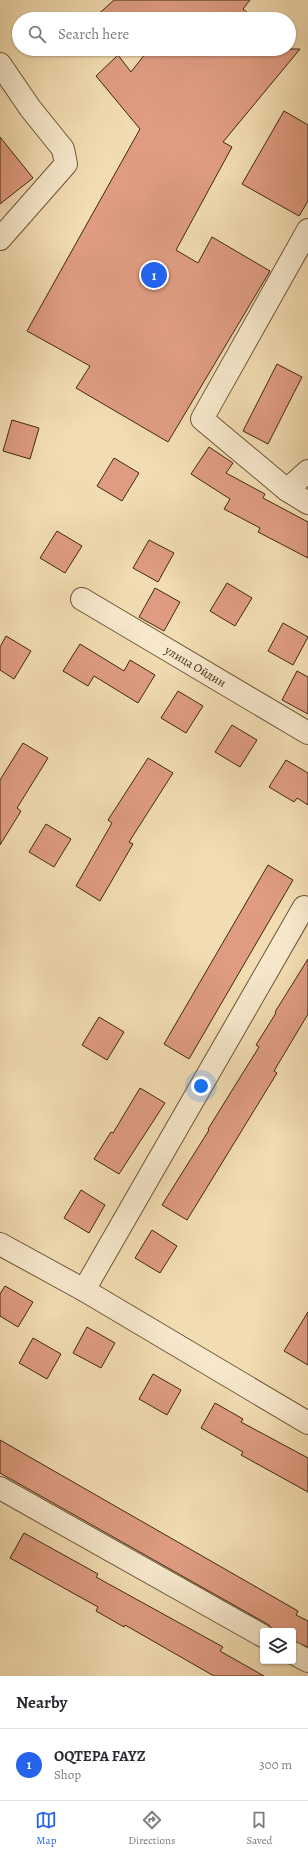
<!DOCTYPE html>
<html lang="en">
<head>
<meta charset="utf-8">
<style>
	:root { --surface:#fff; --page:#f2f2f3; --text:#2b2b33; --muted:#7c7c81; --line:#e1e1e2; --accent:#2563eb }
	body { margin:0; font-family:Alegreya,serif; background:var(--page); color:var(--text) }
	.controls { position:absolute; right:12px; bottom:12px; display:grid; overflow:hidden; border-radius:4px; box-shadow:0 1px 3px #0004 }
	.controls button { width:36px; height:36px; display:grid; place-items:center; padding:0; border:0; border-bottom:1px solid var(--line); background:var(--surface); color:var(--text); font:20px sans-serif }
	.you { position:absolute; left:201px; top:1086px; width:14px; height:14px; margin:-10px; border:3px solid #fff; border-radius:50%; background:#1a73e8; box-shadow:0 0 0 6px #1a73e833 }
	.badge { display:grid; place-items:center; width:26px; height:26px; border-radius:50%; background:var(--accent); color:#fff; font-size:13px; font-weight:700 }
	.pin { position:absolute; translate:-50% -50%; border:2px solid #fff; box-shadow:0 1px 4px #0006 }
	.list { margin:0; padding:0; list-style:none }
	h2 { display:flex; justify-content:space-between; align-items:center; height:52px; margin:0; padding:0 16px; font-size:17px }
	h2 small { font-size:13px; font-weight:400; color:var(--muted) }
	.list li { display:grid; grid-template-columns:26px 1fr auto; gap:12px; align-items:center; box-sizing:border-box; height:72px; padding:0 16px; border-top:1px solid var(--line) }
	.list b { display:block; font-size:15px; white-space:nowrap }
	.list p { margin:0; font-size:13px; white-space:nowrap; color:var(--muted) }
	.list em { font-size:13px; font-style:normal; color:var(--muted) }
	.icon { flex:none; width:22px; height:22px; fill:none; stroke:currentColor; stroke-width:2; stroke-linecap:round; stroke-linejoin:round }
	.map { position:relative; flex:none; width:308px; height:1676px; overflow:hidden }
	.search { position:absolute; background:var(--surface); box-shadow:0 1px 3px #0004; left:12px; right:12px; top:12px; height:44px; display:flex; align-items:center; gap:10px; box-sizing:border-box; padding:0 14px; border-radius:22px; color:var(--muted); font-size:15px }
	.sheet { height:124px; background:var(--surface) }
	nav { display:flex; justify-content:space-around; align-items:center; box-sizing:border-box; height:56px; border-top:1px solid var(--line); background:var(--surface); font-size:11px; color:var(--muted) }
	nav a { display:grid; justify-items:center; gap:2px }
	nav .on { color:var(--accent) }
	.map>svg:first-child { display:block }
</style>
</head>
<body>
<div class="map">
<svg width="308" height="1676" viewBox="0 0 308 1676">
	<rect width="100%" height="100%" fill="#f2dcb1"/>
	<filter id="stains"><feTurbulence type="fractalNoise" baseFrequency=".005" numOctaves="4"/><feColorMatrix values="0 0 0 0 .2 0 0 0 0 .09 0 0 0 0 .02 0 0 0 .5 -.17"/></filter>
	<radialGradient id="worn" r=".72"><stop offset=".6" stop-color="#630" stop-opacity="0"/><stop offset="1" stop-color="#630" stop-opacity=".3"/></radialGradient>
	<!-- building -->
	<g fill="#df9c81" stroke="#402811">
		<path d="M114,0H250L243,9L255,19H93Z"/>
		<path d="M149,49H300L223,142L232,147L176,250L198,263L212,237L270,271L168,442L76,388L90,366L27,331L140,129L96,76L118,55L131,72Z"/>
		<path d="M284,111L308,125V201L299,216L242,184Z"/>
		<path d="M0,137L33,178L0,204Z"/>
		<path d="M277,364L302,377L268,444L243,431Z"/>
		<path d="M12,420L39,428L30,459L3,451Z"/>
		<path d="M209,447L233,463L226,473L265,494L263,498L308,522V558L258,532L260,528L224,509L230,499L191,474Z"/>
		<path d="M114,458L139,473L122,501L97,486Z"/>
		<path d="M57,531L82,546L65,573L40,558Z"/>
		<path d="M149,540L174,553L158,582L133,568Z"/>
		<path d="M227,583L252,598L235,626L210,611Z"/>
		<path d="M155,588L180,602L164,631L139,617Z"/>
		<path d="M283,623L308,637L293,665L268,651Z"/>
		<path d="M6,636L31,651L14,679L0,670V647Z"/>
		<path d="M80,644L124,671L130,660L155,675L138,703L94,676L88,686L63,671Z"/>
		<path d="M297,671L308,677V714L282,700Z"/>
		<path d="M178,691L203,706L186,733L161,718Z"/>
		<path d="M232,725L257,740L240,767L215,752Z"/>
		<path d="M23,743L48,758L17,808L21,811L0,845V780Z"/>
		<path d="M148,758L173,773L129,842L133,844L100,901L76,886L112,823L108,820Z"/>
		<path d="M286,760L308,773V805L297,798L294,802L269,787Z"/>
		<path d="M46,824L71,839L54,867L29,852Z"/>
		<path d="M268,865L293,880L189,1059L164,1044Z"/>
		<path d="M308,959V1014L274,1071L277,1073L187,1220L162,1205L209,1130L208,1129L259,1047L256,1045L276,1013L275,1012Z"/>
		<path d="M99,1017L124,1032L107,1060L82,1045Z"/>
		<path d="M140,1088L165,1103L119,1174L94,1159L111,1132L113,1133Z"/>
		<path d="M81,1190L105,1205L89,1233L64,1218Z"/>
		<path d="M152,1230L177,1246L160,1273L135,1258Z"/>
		<path d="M5,1286L33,1302L18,1327L0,1316V1294Z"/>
		<path d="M308,1312V1365L284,1351Z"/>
		<path d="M87,1327L115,1343L101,1368L73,1353Z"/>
		<path d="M33,1338L61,1354L47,1379L19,1363Z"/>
		<path d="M153,1374L181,1390L167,1415L139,1399Z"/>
		<path d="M215,1403L243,1419L241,1422L308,1458V1492L241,1455L243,1452L201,1428Z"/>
		<path d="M0,1440L298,1611L296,1615L308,1621V1647L293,1641V1631H274L269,1625L0,1473Z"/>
		<path d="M24,1533L98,1574L96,1577L223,1647L220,1651L264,1676H214L125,1625L124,1627L96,1611L98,1607L10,1558Z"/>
	</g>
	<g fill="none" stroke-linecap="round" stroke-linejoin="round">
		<!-- minor casing -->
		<g stroke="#6c5539" stroke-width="24">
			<g id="minor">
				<path d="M0,64L30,108L63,149L66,164L0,239"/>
				<path d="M308,230L202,419L287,490L308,503"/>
				<path d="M287,490L308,471"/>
				<path id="s1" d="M82,599L308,733"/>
				<path d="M0,1244L84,1290L308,1423"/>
				<path d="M84,1290L304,907"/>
				<path d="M0,1488L263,1636"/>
				<path d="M293,1653L308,1661"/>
			</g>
		</g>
		<!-- minor -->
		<use href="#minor" stroke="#f7e8cc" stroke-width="22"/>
	</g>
	<g text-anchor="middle" stroke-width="3" stroke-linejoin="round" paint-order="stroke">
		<!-- street labels -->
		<g font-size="12" fill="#402811" stroke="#f7e8cc">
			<text dy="4" stroke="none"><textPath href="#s1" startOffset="132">улица Ойдин</textPath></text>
		</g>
	</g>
	<rect width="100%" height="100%" filter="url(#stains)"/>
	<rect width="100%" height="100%" fill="url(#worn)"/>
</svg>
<div class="controls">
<button><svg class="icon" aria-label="layers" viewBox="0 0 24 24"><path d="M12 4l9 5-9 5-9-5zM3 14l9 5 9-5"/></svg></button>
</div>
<div class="you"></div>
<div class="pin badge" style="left:154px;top:275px">1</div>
<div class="search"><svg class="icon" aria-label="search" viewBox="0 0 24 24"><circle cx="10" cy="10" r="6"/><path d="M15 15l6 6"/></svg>Search here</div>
</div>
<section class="sheet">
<h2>Nearby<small></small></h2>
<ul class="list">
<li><span class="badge">1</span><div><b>OQTEPA FAYZ</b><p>Shop</p></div><em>300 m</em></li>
</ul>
</section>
<nav>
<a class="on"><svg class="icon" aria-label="map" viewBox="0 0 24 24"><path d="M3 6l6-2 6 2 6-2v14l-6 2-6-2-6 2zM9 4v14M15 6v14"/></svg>Map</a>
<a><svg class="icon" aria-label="directions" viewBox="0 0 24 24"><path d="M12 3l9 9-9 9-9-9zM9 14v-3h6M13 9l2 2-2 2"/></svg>Directions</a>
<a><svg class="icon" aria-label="saved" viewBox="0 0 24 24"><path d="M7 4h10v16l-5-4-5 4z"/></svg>Saved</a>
</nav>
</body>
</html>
